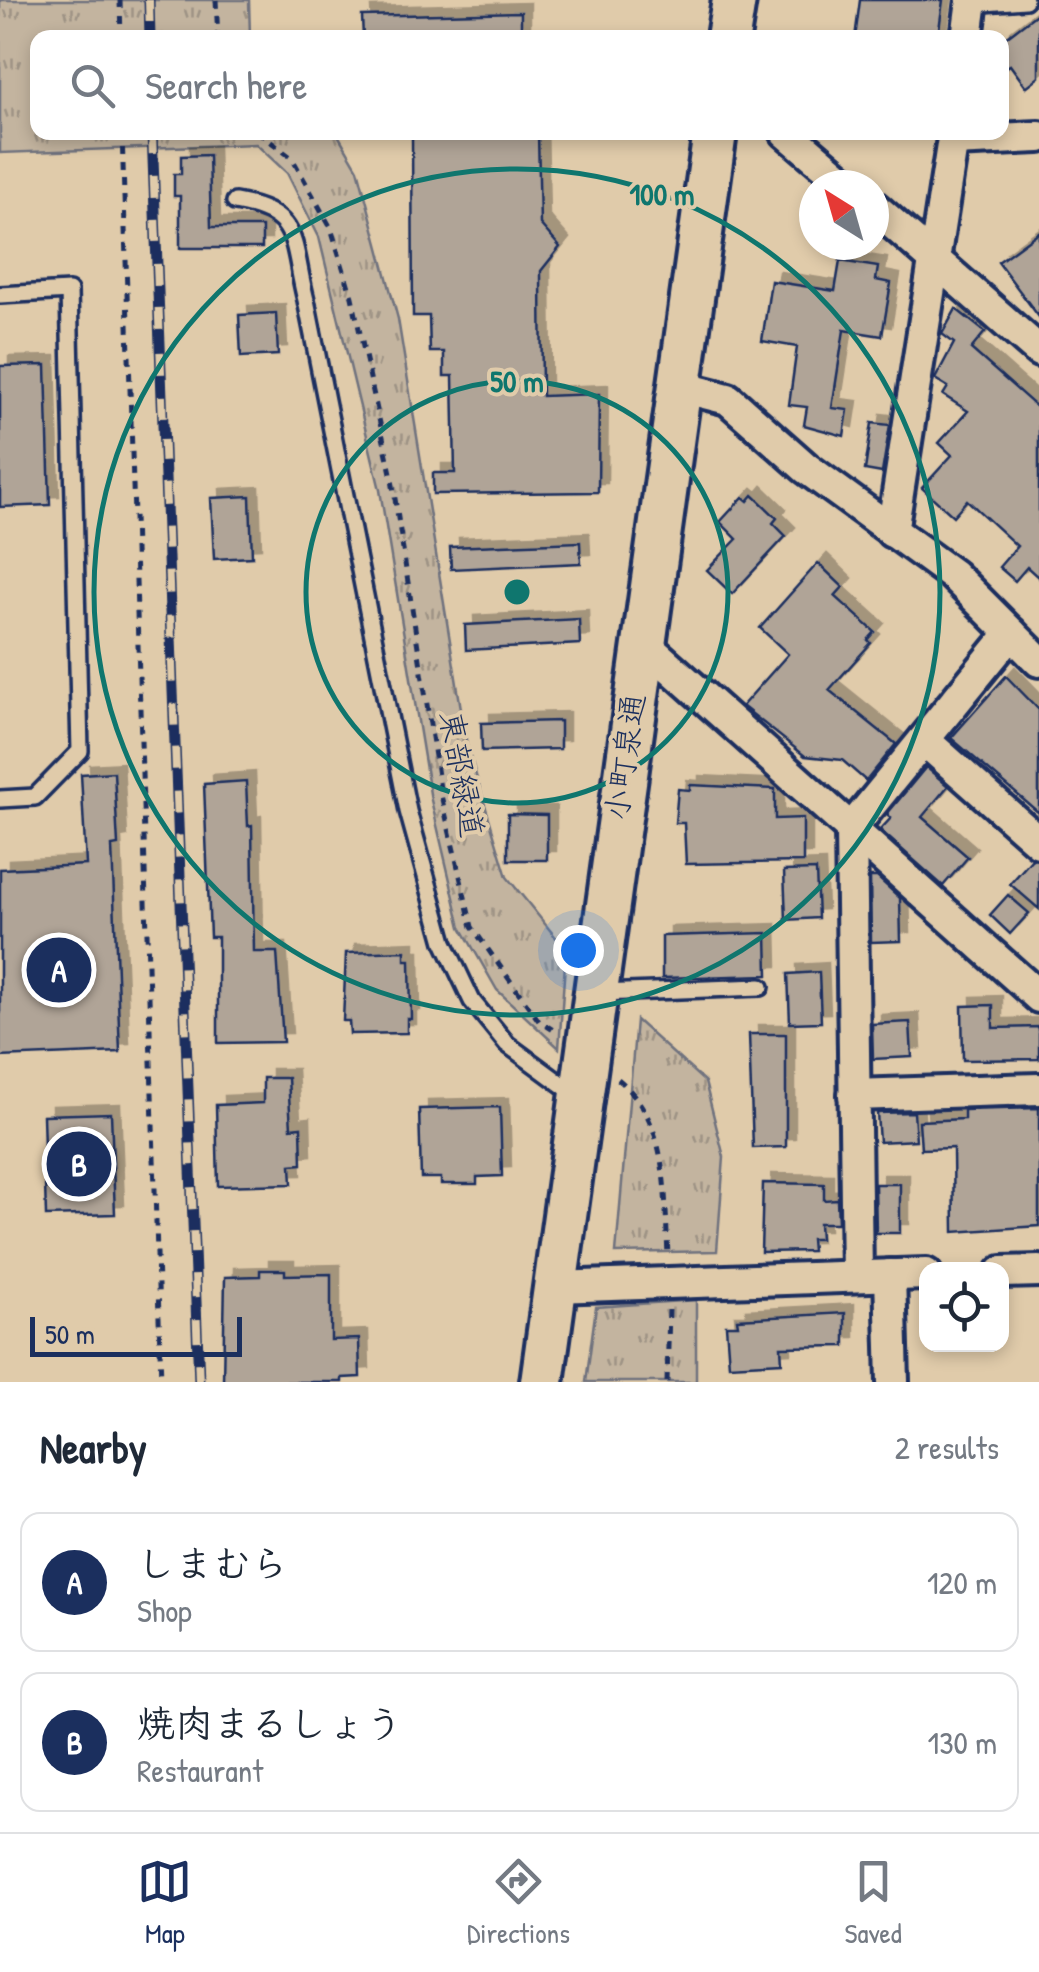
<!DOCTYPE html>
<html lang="en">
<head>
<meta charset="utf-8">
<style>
	:root { --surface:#fff; --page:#f2f2f3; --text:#1f2937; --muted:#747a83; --line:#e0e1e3; --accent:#1b2f5e }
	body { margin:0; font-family:"Patrick Hand","Klee One",sans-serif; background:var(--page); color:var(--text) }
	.controls { position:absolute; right:30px; bottom:30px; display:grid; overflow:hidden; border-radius:20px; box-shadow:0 5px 15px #0003 }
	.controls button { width:90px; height:90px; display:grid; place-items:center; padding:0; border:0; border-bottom:2px solid var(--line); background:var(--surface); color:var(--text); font:50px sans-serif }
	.compass { position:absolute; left:799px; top:170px; width:90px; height:90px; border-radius:50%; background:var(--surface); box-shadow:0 5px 15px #0003; rotate:323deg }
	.scale { position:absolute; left:30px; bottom:25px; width:212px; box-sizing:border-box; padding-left:10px; border:5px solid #1b2f5e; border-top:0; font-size:28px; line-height:35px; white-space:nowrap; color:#1b2f5e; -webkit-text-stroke:8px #e0cbaa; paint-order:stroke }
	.you { position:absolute; left:578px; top:950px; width:35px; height:35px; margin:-25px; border:8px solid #fff; border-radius:50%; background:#1a73e8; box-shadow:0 0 0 15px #1a73e833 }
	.badge { display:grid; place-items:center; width:65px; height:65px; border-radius:50%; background:var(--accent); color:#fff; font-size:32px; font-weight:700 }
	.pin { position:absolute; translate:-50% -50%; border:5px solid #fff; box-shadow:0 2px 10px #0006 }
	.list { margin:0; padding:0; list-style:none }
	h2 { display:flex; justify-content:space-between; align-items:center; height:130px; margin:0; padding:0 40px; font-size:42px }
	h2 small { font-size:32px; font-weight:400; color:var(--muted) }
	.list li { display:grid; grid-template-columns:65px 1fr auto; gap:30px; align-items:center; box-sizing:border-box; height:140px; margin:0 20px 20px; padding:0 20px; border:2px solid var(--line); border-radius:20px }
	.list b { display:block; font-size:38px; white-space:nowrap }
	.list p { margin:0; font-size:32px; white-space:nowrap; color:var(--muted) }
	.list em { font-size:32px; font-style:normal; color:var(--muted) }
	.icon { flex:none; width:55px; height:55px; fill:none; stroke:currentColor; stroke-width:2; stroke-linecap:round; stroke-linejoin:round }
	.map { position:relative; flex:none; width:1039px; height:1382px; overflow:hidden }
	.search { position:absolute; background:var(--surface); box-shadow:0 5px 15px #0003; left:30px; right:30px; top:30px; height:110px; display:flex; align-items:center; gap:25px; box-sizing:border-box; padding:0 35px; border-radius:20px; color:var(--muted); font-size:38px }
	.sheet { height:450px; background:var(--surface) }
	nav { display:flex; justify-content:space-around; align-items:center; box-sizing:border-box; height:140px; border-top:2px solid var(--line); background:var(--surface); font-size:28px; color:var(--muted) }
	nav a { display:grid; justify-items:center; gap:5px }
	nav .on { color:var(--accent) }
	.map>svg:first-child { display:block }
</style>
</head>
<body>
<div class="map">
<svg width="1039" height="1382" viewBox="0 0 1039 1382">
	<defs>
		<pattern id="grass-tufts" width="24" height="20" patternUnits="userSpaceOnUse" patternTransform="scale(2.5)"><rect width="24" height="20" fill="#c3b49f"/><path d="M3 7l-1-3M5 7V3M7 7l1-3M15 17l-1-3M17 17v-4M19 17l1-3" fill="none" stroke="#9e9385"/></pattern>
		<filter id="shadow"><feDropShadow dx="9" dy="-9" stdDeviation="0" flood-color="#0004"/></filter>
	</defs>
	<rect width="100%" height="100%" fill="#e0cbaa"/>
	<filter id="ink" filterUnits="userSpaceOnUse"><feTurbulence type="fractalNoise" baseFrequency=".01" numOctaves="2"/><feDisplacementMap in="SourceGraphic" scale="20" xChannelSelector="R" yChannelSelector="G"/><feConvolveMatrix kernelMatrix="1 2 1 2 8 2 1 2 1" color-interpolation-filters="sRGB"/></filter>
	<g filter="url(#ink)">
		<!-- grass -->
		<g fill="url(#grass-tufts)" stroke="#6f727e" stroke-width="2.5">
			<path d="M0,0H249L250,37L38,38V132L337,133L358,169L398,319L467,746L507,877L566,950L559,1048L497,990L461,927L431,800L380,490L319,237L287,173L256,144L0,153Z"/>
			<path d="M636,1020L705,1082L724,1157L717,1251L616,1253Z"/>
			<path d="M696,1300V1382H586L596,1307Z"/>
		</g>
		<!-- building -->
		<g fill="#b0a497" stroke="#1b2f5e" stroke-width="2.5" filter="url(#shadow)">
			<path d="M860,0H943L938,38H855Z"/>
			<path d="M521,12V38H363L362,16Z"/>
			<path d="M1039,12V77L1026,87L1010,65L1002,70V40Z"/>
			<path d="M412,132H538L540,224L560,247L541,271L542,396L599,394L598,492L433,494V473H455L453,376H444V352H430L429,316H413Z"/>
			<path d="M209,155L211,227H262V248H180V196H174V174H181V156Z"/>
			<path d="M1039,232V317L998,262Z"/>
			<path d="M840,261L878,267L876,280L891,283L882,336L844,330L832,408L848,410L844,436L804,425L807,407L789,405L797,347L762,341L771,281L835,291Z"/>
			<path d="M956,309L985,332L971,349L1039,409V578L1027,567L1015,581L999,567L1017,546L967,500L953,516L922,488L952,455L939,443L968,411L943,395L948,387L935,379L954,343L942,334Z"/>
			<path d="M276,313L278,355L241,357L239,315Z"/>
			<path d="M46,365L50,505L0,507V366Z"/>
			<path d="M872,423L890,425L882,473L865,470Z"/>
			<path d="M753,495L777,518L773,523L786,536L732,594L707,570L737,539L720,522L743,497L748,501Z"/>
			<path d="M250,496L252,557L214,559L211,498Z"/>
			<path d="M580,542L581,563L451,569L450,547Z"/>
			<path d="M818,563L843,587L835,596L875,632L868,640L871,643L829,690L896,744L866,781L842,760L805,756L742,706L788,654L760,628Z"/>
			<path d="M579,619L580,644L466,650L465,625Z"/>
			<path d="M1006,676L1039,710V813L951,738Z"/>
			<path d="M560,721V749L482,751L481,723Z"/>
			<path d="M926,767L948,786L922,817L968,857L943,886L880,830L891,818L887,814Z"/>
			<path d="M114,772L118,845L112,846L120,1052L0,1057V869L86,865L81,774Z"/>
			<path d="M246,781L248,826L252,825L254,952H277L283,1042L218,1043V937H210L204,784Z"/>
			<path d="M690,785L775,789V819L803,818V862L686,864L684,823H675L678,789L690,790Z"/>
			<path d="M508,814L547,815V860H508Z"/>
			<path d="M1032,859L1039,860V909L1010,884Z"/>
			<path d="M816,870L818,918L786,920L784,871Z"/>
			<path d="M870,877H877L900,898L901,941L871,942Z"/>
			<path d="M1008,895L1029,913L1010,934L990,915Z"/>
			<path d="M767,933L768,975L662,978V936Z"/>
			<path d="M405,951V960H410L411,1019H407V1033L350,1034L349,1021H343L346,953Z"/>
			<path d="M819,972L821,1022L790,1023L788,974Z"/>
			<path d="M993,1005V1028L1039,1027V1059L963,1060L962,1006Z"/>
			<path d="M910,1022L912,1057L873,1059L872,1024Z"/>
			<path d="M749,1034H786V1147L753,1148Z"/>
			<path d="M263,1078H288L291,1128L301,1127L302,1164L291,1165L292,1184L218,1186L216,1105L263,1103Z"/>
			<path d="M500,1107L502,1176L477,1177V1184H441V1178H421L419,1109Z"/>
			<path d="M1039,1108V1226L954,1232L953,1148L921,1149L919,1121L964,1119V1110Z"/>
			<path d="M914,1112L916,1140L879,1142L877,1113Z"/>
			<path d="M111,1113L115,1214L46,1216L43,1115Z"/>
			<path d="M763,1183L824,1184V1200L837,1199L838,1223H819L820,1239H811L812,1251L761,1252Z"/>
			<path d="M875,1184H900V1233H876Z"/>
			<path d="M260,1270H285V1275L331,1274V1340L359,1339L360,1377L342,1378V1382H223L225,1277L260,1276Z"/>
			<path d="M845,1313V1346L781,1347L782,1362L729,1365L726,1325H738L737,1319Z"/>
		</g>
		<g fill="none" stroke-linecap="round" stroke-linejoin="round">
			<!-- lane casing -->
			<g stroke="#1b2f5e" stroke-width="22">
				<g id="lane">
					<path d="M971,4L1025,0"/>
					<path d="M235,202C302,213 291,241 306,300L408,811L444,942L472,1001L507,1044L576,1095"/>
					<path d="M0,295L69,291L80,751L35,797L0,799"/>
					<path d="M600,993L761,987"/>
				</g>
			</g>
			<!-- street casing -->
			<g stroke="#1b2f5e" stroke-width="38">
				<g id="street">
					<path d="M967,38L972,0"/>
					<path d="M786,132L848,185"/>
					<path d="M953,141L1039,137"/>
					<path d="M874,207L1039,351"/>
					<path d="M681,387L728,399L806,468L953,575L1039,661"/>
					<path d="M892,532L954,132"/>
					<path d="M641,641L1039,997"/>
					<path d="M924,740L1039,842"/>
					<path d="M854,1095L1039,1089"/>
					<path d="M1002,1272L1039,1271"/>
					<path d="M890,1275L893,1382"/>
					<path d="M857,1276L851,829L1011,633"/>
					<path d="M555,1287L926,1274"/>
				</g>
			</g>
			<!-- secondary casing -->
			<g stroke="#1b2f5e" stroke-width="50">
				<g id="secondary">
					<path d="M728,38L734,0"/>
					<path d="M542,1382L715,132"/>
				</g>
			</g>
			<!-- path -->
			<g stroke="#1b2f5e" stroke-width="5" stroke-dasharray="8 8" stroke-linecap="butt">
				<path d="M120,0L121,38"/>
				<path d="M216,0L218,38"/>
				<path d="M122,132L161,1382"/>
				<path d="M258,132L292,158L331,228L352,297L391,473L441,795L472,927L539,1021L558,1033"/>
				<path d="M618,1079C670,1122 664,1193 668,1254"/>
				<path d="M667,1382L669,1310"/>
			</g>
			<!-- lane -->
			<use href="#lane" stroke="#e0cbaa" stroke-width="15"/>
			<!-- street -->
			<use href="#street" stroke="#e0cbaa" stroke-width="30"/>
			<!-- secondary -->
			<use href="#secondary" stroke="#e0cbaa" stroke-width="42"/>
			<!-- rail casing -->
			<g stroke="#1b2f5e" stroke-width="11">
				<g id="rail">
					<path d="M149,0L150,38"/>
					<path d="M152,132L199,1382"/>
				</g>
			</g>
			<!-- rail -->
			<use href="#rail" stroke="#e0cbaa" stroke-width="8" stroke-dasharray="22" stroke-linecap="butt"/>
		</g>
	</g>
	<!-- distance rings -->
	<g fill="none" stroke="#0f766e" stroke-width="5">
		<circle cx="517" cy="592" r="211"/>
		<circle cx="517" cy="592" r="423"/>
	</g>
	<g text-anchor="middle" stroke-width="8" stroke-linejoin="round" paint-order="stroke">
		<!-- street labels -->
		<g font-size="32" fill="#1b2f5e" stroke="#e0cbaa">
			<text transform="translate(625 757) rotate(-82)" y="11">小町泉通</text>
			<text transform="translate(462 774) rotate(80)" y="11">東部緑道</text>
		</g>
	</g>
	<circle cx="517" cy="592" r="15" fill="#0f766e" stroke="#e0cbaa" stroke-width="5"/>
	<g font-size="30" text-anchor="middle" font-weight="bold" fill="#0f766e" stroke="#e0cbaa" stroke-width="8" stroke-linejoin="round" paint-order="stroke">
		<text x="662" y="205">100 m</text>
		<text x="517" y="392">50 m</text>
	</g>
</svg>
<div class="controls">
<button><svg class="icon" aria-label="locate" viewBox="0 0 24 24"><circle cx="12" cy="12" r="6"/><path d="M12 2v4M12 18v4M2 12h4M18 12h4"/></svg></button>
</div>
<svg class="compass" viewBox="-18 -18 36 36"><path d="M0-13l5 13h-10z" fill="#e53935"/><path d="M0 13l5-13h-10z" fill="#747a83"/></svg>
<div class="scale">50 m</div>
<div class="you"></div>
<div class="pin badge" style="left:59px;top:970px">A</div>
<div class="pin badge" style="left:79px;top:1164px">B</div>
<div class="search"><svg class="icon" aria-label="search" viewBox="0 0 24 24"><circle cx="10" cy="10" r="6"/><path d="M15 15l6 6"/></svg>Search here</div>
</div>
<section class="sheet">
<h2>Nearby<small>2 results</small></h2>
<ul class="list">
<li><span class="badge">A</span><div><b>しまむら</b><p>Shop</p></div><em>120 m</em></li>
<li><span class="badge">B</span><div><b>焼肉まるしょう</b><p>Restaurant</p></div><em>130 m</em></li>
</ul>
</section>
<nav>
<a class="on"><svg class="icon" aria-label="map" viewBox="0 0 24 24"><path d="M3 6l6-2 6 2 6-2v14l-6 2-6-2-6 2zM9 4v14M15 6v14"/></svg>Map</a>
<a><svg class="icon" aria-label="directions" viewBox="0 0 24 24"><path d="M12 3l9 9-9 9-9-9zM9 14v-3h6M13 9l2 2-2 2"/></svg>Directions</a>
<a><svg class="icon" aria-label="saved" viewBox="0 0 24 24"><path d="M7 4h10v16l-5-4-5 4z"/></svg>Saved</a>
</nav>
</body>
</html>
